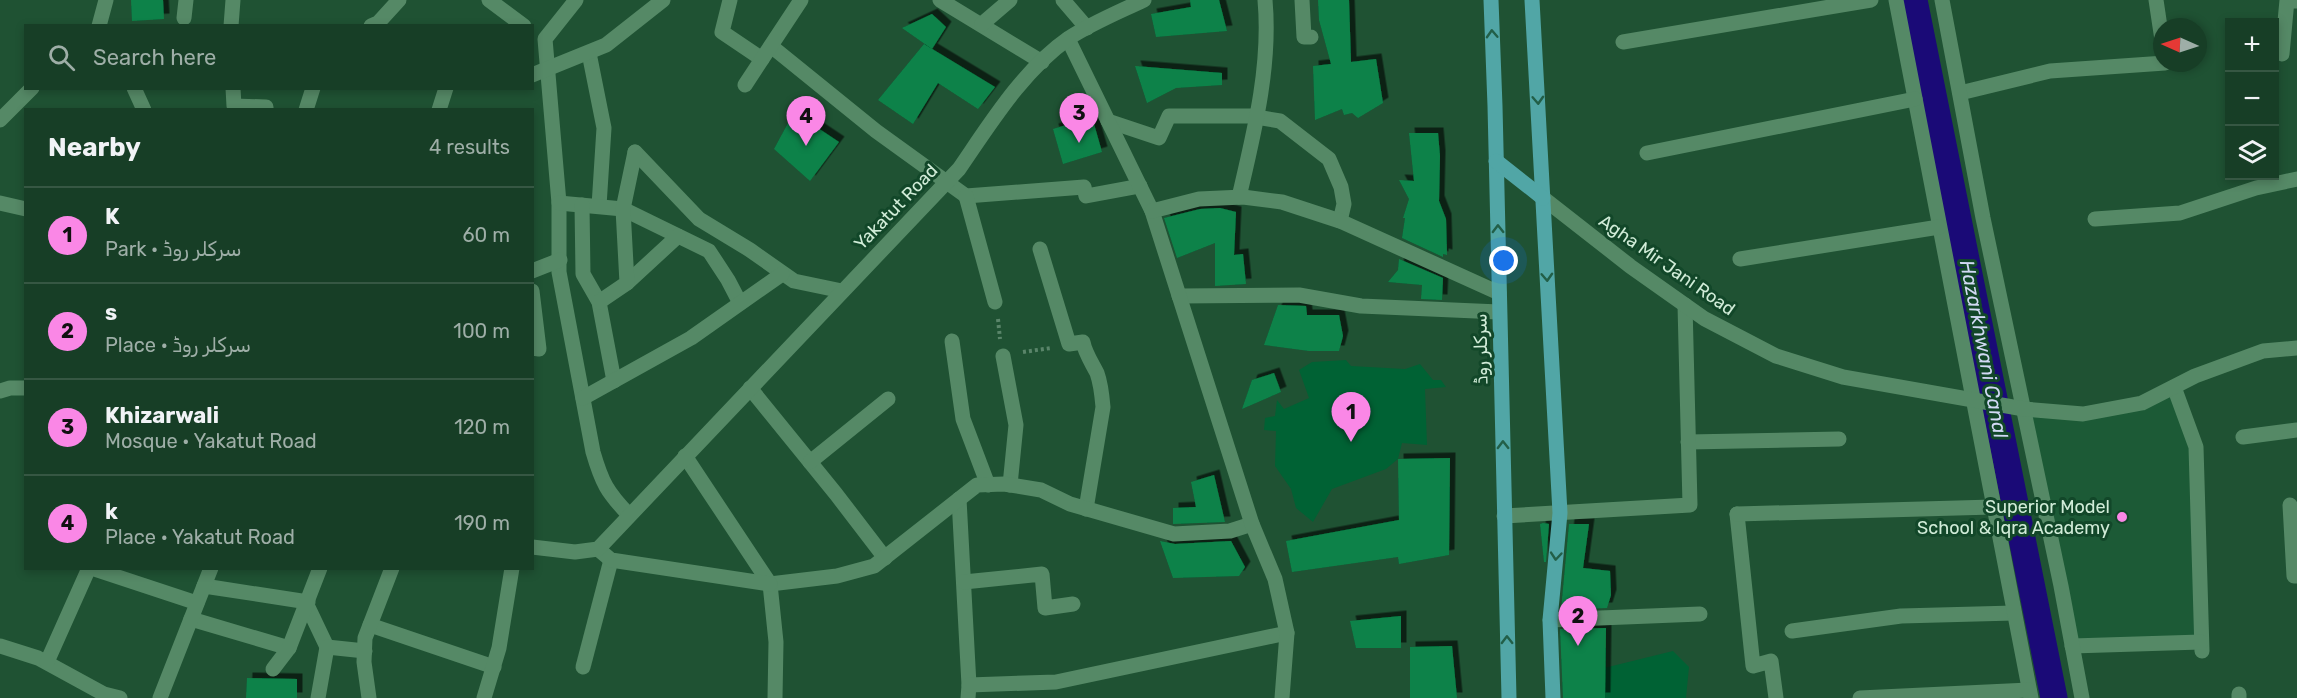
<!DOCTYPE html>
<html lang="en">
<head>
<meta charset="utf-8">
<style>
	:root { --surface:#173e26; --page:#20452e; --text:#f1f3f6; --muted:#9eaea7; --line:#365743; --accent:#fa87e6 }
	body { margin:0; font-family:Rubik,Cairo,sans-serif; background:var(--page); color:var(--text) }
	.controls { position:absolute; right:18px; top:18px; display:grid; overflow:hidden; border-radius:0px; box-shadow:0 3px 9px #0003 }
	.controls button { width:54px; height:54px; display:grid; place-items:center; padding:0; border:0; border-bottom:2px solid var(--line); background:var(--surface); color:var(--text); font:30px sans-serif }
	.compass { position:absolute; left:2153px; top:18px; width:54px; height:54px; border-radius:50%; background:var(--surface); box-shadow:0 3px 9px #0003; rotate:273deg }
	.you { position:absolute; left:1504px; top:261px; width:21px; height:21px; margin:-15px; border:4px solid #fff; border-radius:50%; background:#1a73e8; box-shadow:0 0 0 9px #1a73e833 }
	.badge { display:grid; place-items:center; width:39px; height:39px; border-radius:50%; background:var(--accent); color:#111; font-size:20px; font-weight:700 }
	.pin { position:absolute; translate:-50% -50px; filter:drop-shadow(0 2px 3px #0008) }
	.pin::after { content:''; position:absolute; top:32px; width:21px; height:18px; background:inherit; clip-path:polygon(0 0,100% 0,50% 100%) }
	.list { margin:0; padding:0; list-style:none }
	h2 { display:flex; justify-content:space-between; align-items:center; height:78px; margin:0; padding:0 24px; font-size:26px }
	h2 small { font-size:20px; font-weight:400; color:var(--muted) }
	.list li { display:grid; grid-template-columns:39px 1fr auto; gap:18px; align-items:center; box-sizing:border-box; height:96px; padding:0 24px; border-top:2px solid var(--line) }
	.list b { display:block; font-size:22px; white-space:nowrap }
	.list p { margin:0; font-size:20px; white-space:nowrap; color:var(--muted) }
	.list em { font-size:20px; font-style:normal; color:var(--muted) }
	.icon { flex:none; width:33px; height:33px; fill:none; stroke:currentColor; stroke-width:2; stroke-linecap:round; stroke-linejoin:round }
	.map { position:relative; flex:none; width:2297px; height:698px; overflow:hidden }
	.search { position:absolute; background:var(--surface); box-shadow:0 3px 9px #0003; left:24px; top:24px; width:510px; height:66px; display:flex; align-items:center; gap:15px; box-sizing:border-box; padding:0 21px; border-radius:0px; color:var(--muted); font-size:22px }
	.panel { position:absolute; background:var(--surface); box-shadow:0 3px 9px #0003; left:24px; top:108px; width:510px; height:462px; border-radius:0px }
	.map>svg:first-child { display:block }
</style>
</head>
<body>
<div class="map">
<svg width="2297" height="698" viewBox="0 0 2297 698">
	<defs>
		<filter id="shadow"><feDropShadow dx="5.5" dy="-5.5" stdDeviation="0" flood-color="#0009"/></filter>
	</defs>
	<rect width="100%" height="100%" fill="#1f5233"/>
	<!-- built -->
	<path fill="#1c5a36" d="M2174,387L2196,447L2201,642L2072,646L2024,409L2083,414Z"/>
	<!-- green -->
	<g fill="#006234">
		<path d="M1346,360L1351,366L1405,369L1420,364L1433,380H1441L1446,387L1425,389L1427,445L1402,443L1398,459L1386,469L1332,489L1313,522L1296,508L1291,489L1275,466L1276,431L1264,430L1265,418L1275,416L1277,400L1284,409L1309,398L1299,370L1312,362Z"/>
		<path d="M1673,651L1689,667L1686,698H1604V668Z"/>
	</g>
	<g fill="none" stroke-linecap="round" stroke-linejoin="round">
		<!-- canal -->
		<path stroke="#1a0a77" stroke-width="27" d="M1914,0L2054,698"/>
	</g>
	<!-- building -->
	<g fill="#0a8248" filter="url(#shadow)">
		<path d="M131,0H163L164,19L132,21Z"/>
		<path d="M1190,0H1219L1227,31L1156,37L1151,14L1191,7Z"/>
		<path d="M1318,0H1349L1351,62L1376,59L1383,103L1358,118L1352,113L1344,115L1342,109L1315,120L1313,66L1331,64L1319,20Z"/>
		<path d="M932,14L946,27L932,49L902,28Z"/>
		<path d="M924,44L995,87L978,109L938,83L913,124L878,100Z"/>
		<path d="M1135,66L1222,73V85L1176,88L1147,103Z"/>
		<path d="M794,112L839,142L810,181L774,149Z"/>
		<path d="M1092,117L1102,152L1063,164L1053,129Z"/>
		<path d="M1409,133H1438L1440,156L1439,201L1446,219L1447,255L1443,254V257L1402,238L1405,218H1403L1409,199L1399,180L1414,181Z"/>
		<path d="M1220,208L1236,212L1234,255L1243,254L1246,284L1215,286V243L1177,258L1164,218L1200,209Z"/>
		<path d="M1399,259L1443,278L1442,300L1421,299L1422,285L1388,282L1398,270Z"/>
		<path d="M1278,305L1306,306L1307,315H1339L1343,336L1339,351H1309L1264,345Z"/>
		<path d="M1274,373L1281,392L1242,409L1252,380Z"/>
		<path d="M1450,458L1449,555L1399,564L1398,557L1292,572L1286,541L1399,520L1398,459Z"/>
		<path d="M1214,475L1225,522L1173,524V508L1196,507L1191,482Z"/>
		<path d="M1543,523L1549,524L1546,562H1544L1540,524Z"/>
		<path d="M1569,524H1589L1583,568L1610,571L1611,595L1607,608L1561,610Z"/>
		<path d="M1160,541L1175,544L1231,541L1245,567L1239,576L1173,578Z"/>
		<path d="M1401,616V648H1356L1350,621Z"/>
		<path d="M1606,628L1605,698H1563L1560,629Z"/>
		<path d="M1452,646L1457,698H1410V647Z"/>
		<path d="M247,678L297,679V698H246Z"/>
	</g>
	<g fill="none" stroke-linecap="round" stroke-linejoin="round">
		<!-- path -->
		<g stroke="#5a856a" stroke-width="4" stroke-dasharray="3 3" stroke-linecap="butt">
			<path d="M998,319L1000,339"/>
			<path d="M1023,352L1051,348"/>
		</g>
		<!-- service -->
		<g stroke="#558966" stroke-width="15">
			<path d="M489,0L524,26"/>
			<path d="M576,0L545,39L559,203V272L593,452C602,483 607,492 629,515"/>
			<path d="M730,0L722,32L762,59"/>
			<path d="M940,0L1042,62"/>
			<path d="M1302,0L1304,37H1311"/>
			<path d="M2156,0L2162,40"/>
			<path d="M184,18L186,0"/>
			<path d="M982,24L1010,0"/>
			<path d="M231,26L233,0"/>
			<path d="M371,26L378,23L399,0"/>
			<path d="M771,46L876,131L966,196L1084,187L1086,196L1140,186"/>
			<path d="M589,53L604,128L599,206"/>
			<path d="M2282,54L2287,0L2297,1"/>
			<path d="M532,75L606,45L663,0"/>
			<path d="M745,85L801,0"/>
			<path d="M134,88L144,110"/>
			<path d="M233,88L234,106L266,107V110"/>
			<path d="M1960,93L2050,71L2165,63"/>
			<path d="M306,110L313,88"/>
			<path d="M439,110L446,88"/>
			<path d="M1108,121L1159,138L1169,116H1250L1280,121L1329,159L1341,187L1344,204L1340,221"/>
			<path d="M635,152L699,219L750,250L794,281L842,291"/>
			<path d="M966,196L995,302"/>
			<path d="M1239,197C1254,133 1271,66 1265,0"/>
			<path d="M559,203L623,209L709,251L728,280L740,303"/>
			<path d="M582,205L583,274L599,302L614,381"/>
			<path d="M1040,249L1069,344L1083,342C1085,353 1092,363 1097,373C1101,384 1102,395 1103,407L1086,509"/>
			<path d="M532,271L560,260"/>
			<path d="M627,283L678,236"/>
			<path d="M532,291L539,349L532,348"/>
			<path d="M1179,296L1299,295L1361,306L1499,312"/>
			<path d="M599,302L627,283L623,209L635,152"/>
			<path d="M952,341L963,419L988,485"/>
			<path d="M1003,356L1016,425L1010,485"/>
			<path d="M2174,387L2196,447L2202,651"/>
			<path d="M750,388L836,494L885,558"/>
			<path d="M583,398L691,338L782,274"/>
			<path d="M2243,437L2297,430"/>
			<path d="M1688,442L1839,439"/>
			<path d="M810,462L888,399"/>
			<path d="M959,499L969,685L968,698"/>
			<path d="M2290,505L2294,576H2297"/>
			<path d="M1737,514L1753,666L1771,661L1776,698"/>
			<path d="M1504,516L1690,505L1685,305"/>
			<path d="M91,568L197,603"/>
			<path d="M964,582L1042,574L1045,608L1073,604"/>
			<path d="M770,584L837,576L874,566L977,485L1004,484L1041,490L1070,504L1174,534L1230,531L1252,524"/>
			<path d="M204,586L308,602"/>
			<path d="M307,605L327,647"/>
			<path d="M191,619L289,648"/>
			<path d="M1550,620L1700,614"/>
			<path d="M370,625L494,667"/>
			<path d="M1792,631L1901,616L2014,613"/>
			<path d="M0,646L38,658L104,694L120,698"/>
			<path d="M2072,646L2201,642"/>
			<path d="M47,662L89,568"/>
			<path d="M583,667L611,560"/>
			<path d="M273,669L289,648L320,568"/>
			<path d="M969,685L1056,682L1287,633"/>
			<path d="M2239,694V698"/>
			<path d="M318,698L327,647L365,651"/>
			<path d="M369,698L364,662L365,638L392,568"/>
			<path d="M484,698L499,648L512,568"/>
		</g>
		<!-- minor -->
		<g stroke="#558966" stroke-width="15">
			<path d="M1896,0L2031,698"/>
			<path d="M1942,0L1983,218L2061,586L2082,698"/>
			<path d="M99,26L106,0"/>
			<path d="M1068,39L1152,211L1252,524L1275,579L1287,633L1282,698"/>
			<path d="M1623,42L1871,0"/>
			<path d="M0,120L32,88"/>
			<path d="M1647,153L1915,99"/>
			<path d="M1543,198L1630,266L1705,319L1776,356L1843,377L2024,409L2083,414L2142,403L2195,376L2263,351L2297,348"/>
			<path d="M0,203L26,209"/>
			<path d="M1152,211L1199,199L1243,197L1282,202L1340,221L1499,293"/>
			<path d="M2095,219L2180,213L2256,188L2297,179"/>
			<path d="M1740,259L1939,227"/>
			<path d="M0,391L10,388H26"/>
			<path d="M685,456L770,584L776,642L775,698"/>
			<path d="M1737,514L1993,507"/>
			<path d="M598,549L611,560L770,584"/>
			<path d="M1860,698L2029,690"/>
		</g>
		<!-- tertiary -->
		<g stroke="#558966" stroke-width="15">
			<path d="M1063,0L1087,28"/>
			<path d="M532,547L575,552L598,549L959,169C990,124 1023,70 1069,38C1092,23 1119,12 1144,0"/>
			<path d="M160,698L211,568"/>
		</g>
		<!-- primary -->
		<g stroke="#51a6a6" stroke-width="15">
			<path d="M1491,0L1495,106L1509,698"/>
			<path d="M1532,0L1560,513L1550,620L1553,698"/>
			<path d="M1496,161L1543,198"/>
		</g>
	</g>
	<!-- one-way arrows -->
	<defs><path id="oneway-chevron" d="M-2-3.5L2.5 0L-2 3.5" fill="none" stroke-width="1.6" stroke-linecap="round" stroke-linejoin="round" transform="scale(1.5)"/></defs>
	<g stroke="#225f48">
		<use href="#oneway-chevron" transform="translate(1492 34) rotate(-93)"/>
		<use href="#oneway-chevron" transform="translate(1538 100) rotate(87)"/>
		<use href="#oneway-chevron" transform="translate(1498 229) rotate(-91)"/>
		<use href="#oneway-chevron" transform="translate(1547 277) rotate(87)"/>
		<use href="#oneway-chevron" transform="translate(1503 445) rotate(-91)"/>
		<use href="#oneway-chevron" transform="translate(1556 556) rotate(95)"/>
		<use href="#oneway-chevron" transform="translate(1507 640) rotate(-91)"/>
	</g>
	<!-- markers -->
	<circle fill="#fa87e6" stroke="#124729" stroke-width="2" cx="2122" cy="517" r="6"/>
	<g text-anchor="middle" stroke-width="6" stroke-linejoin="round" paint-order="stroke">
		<!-- street labels -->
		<g font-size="18" fill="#d1ecd8" stroke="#124729">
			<text transform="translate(896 207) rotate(-46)" y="6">Yakatut Road</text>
			<text transform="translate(1667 265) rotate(35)" y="6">Agha Mir Jani Road</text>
			<text transform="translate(1481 349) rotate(-91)" y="6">سرکلر روڈ</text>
		</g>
		<!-- poi labels -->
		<g font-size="18" fill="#d1ecd8" stroke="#124729" text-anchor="end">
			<text x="2110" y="513">Superior Model<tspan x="2110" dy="21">School &amp; Iqra Academy</tspan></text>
		</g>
		<!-- water labels -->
		<g font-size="20" font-style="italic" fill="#d2d9f5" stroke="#124729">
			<text transform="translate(1984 349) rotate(79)" y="7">Hazarkhwani Canal</text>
		</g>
	</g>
</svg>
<div class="controls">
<button>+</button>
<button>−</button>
<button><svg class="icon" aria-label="layers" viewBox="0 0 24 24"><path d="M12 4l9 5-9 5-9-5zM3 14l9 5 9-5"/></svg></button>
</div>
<svg class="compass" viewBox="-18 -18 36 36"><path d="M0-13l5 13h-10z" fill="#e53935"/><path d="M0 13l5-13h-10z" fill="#9eaea7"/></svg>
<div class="you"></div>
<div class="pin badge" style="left:1351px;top:442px">1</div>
<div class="pin badge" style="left:1578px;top:646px">2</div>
<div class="pin badge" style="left:1079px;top:143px">3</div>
<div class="pin badge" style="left:806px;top:146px">4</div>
<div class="search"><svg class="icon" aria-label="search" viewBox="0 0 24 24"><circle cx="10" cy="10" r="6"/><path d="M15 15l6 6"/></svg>Search here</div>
<section class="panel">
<h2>Nearby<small>4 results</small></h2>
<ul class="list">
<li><span class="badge">1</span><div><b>K</b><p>Park · سرکلر روڈ</p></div><em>60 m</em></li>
<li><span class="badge">2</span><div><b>s</b><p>Place · سرکلر روڈ</p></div><em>100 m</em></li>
<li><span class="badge">3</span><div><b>Khizarwali</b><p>Mosque · Yakatut Road</p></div><em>120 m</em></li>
<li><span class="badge">4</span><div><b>k</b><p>Place · Yakatut Road</p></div><em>190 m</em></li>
</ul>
</section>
</div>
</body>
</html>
